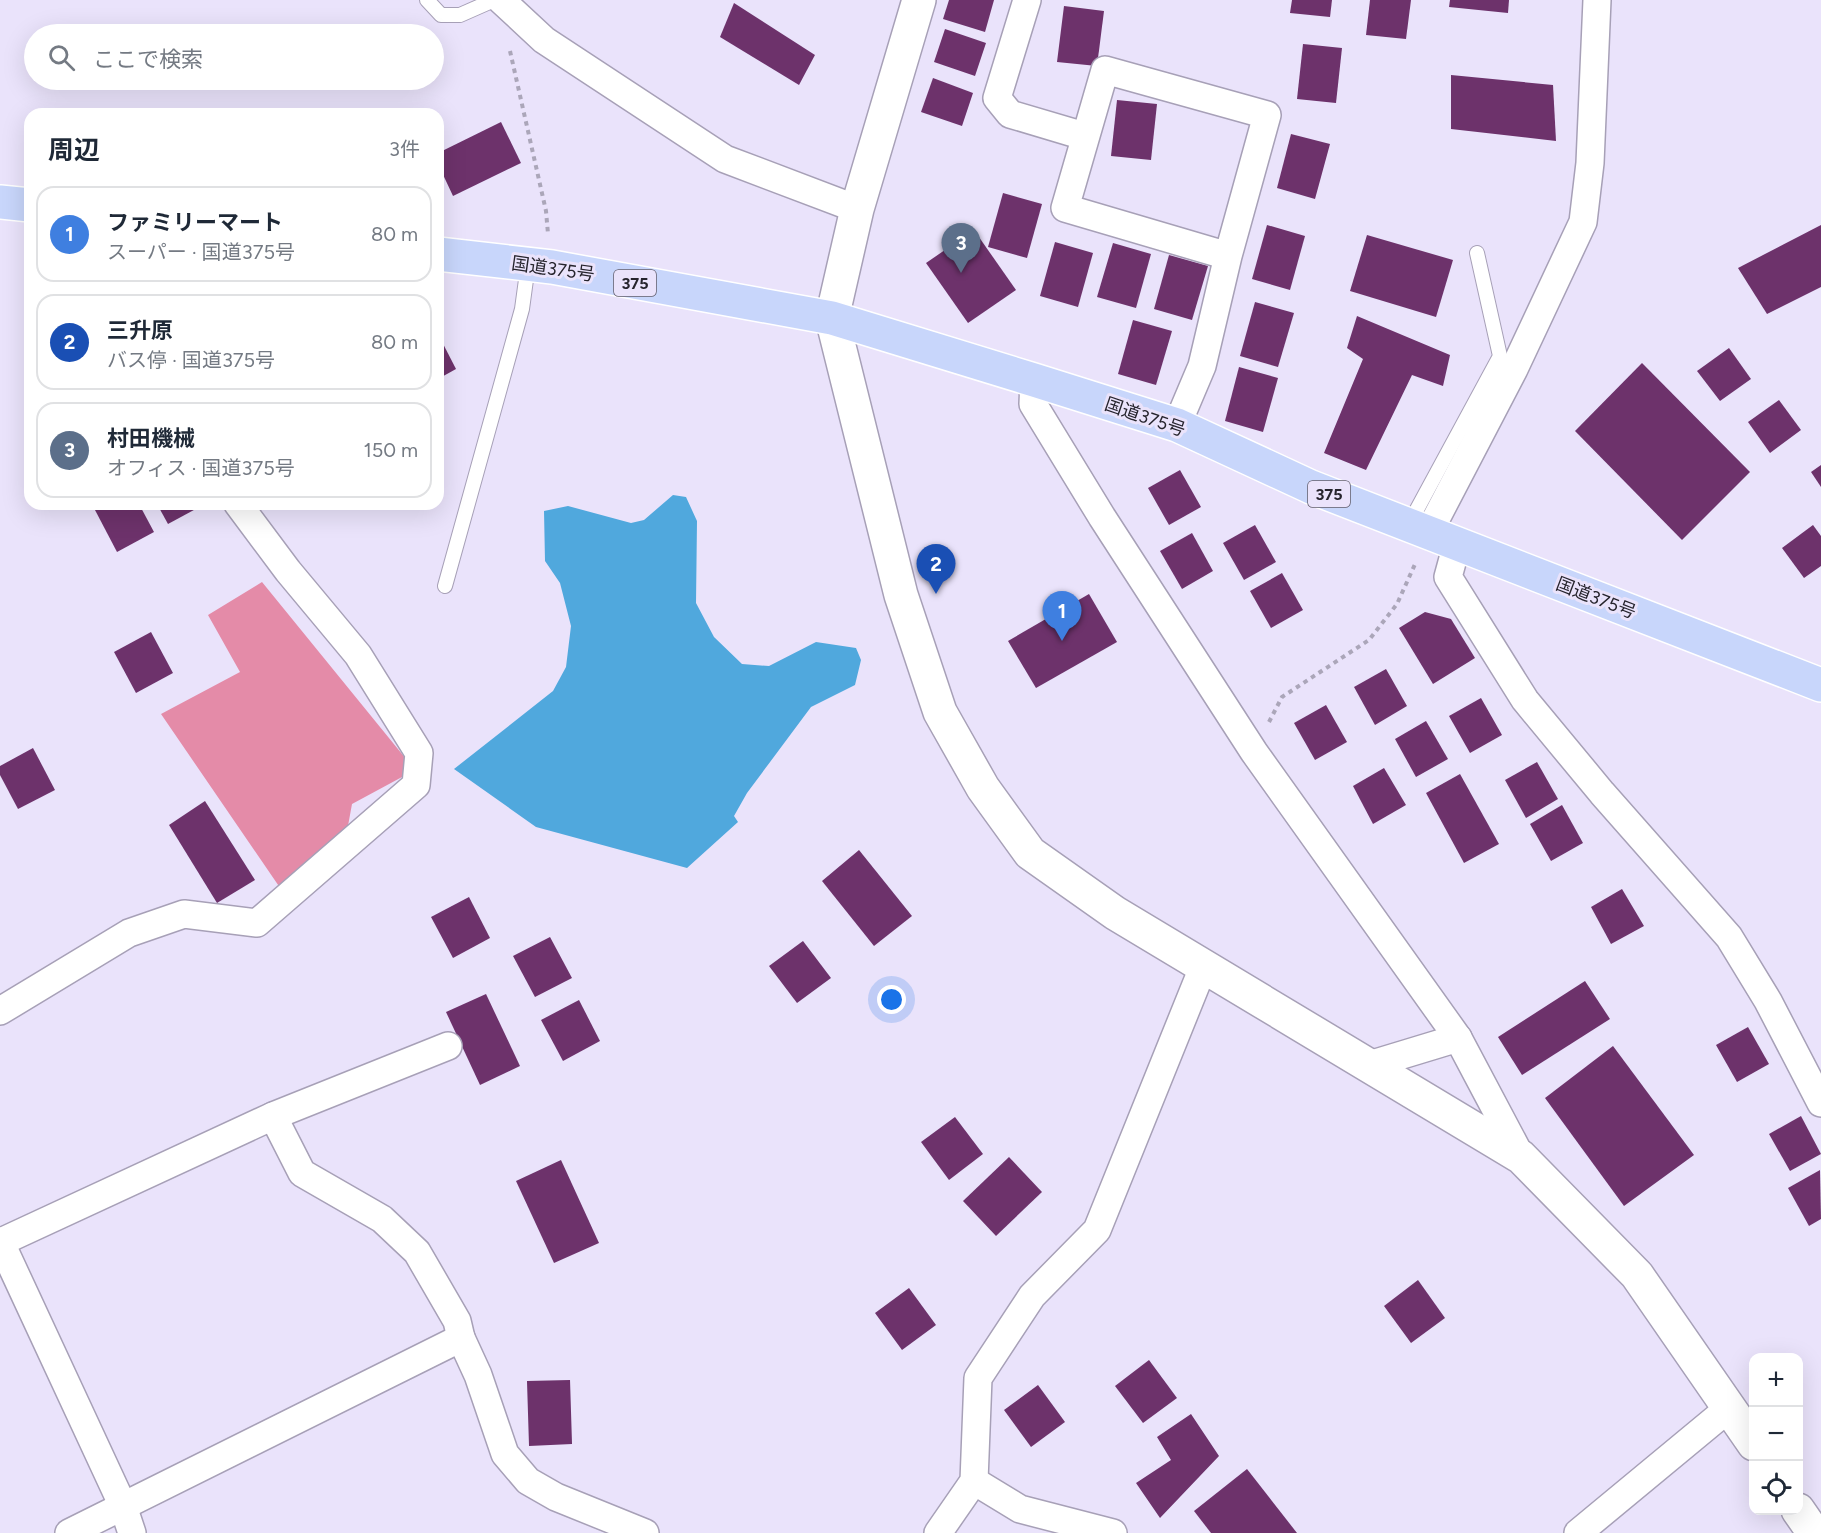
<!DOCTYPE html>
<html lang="ja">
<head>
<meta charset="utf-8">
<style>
	:root { --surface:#fff; --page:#f6f6f7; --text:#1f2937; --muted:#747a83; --line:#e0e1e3; --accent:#8b6f11 }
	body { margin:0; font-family:Figtree,"Noto Sans JP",sans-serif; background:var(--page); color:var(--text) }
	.controls { position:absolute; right:18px; bottom:18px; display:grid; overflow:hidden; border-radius:12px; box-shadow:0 6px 24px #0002 }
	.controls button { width:54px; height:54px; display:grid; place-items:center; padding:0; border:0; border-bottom:2px solid var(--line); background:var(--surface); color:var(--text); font:30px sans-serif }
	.you { position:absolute; left:892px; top:1000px; width:21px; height:21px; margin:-15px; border:4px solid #fff; border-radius:50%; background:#1a73e8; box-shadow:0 0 0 9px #1a73e833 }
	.badge { display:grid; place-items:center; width:39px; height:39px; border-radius:50%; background:var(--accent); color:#fff; font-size:20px; font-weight:700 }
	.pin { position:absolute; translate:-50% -50px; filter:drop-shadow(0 2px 3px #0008) }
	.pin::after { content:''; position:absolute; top:32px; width:21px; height:18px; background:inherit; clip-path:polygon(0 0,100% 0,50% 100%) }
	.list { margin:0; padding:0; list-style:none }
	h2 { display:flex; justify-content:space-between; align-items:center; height:78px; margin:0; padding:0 24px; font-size:26px }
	h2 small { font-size:20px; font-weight:400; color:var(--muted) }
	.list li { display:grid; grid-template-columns:39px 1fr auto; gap:18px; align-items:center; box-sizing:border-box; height:96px; margin:0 12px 12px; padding:0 12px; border:2px solid var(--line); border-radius:18px }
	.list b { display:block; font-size:22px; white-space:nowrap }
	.list p { margin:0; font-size:20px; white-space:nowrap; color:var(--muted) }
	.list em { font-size:20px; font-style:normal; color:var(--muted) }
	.icon { flex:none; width:33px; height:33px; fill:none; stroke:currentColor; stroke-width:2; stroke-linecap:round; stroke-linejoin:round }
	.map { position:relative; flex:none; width:1821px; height:1533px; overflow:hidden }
	.search { position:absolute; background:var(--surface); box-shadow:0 6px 24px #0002; left:24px; top:24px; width:420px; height:66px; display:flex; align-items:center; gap:15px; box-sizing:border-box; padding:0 21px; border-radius:33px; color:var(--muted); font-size:22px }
	.panel { position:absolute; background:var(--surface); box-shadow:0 6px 24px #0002; left:24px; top:108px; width:420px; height:402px; border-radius:18px }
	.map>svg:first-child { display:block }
</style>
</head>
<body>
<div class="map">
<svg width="1821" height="1533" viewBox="0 0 1821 1533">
	<rect width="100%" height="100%" fill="#eae3fb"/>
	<!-- forest -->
	<path fill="#e48ba8" d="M262,582L415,770L352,804L341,864L287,898L161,714L240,672L208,615Z"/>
	<!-- water -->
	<path fill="#50a8dd" d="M673,495L686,497L697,521L696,603L714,637L742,664L769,666L816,642L856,648L861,660L855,685L811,707L747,793L734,816L738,822L687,868L536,827L454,769L553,691L566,667L571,626L560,583L545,561L544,511L568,506L631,523L644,520Z"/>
	<!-- building -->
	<g fill="#6d326b">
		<path d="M949,0H994L985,32L943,19Z"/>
		<path d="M1292,0H1332L1330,17L1290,13Z"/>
		<path d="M1370,0H1411L1406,39L1366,35Z"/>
		<path d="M1450,0H1509L1508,13L1449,7Z"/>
		<path d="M734,3L815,55L799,85L720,37Z"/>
		<path d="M1064,6L1104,11L1097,66L1057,62Z"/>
		<path d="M945,29L986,43L975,76L934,62Z"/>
		<path d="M1303,44L1342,48L1336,103L1297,99Z"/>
		<path d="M1451,75L1553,85L1556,141L1451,129Z"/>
		<path d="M933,78L973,93L962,126L921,112Z"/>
		<path d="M1117,100L1157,104L1151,160L1111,156Z"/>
		<path d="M501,122L521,163L453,196L438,164V153Z"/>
		<path d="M1291,134L1330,144L1315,199L1277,188Z"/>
		<path d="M1003,193L1042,204L1027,258L988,247Z"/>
		<path d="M1267,225L1305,236L1290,290L1252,279Z"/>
		<path d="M1821,225V287L1767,314L1738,268Z"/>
		<path d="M974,230L1016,290L968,323L926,263Z"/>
		<path d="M1367,235L1453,260L1436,317L1350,291Z"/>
		<path d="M1055,242L1093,253L1078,307L1040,296Z"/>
		<path d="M1113,243L1151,254L1136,308L1097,297Z"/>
		<path d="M1169,255L1208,266L1192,320L1154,309Z"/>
		<path d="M1255,302L1294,313L1278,367L1240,356Z"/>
		<path d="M1357,316L1450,355L1443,386L1412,375L1366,470L1324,453L1363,359L1347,348Z"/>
		<path d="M1133,320L1172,331L1156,385L1118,374Z"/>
		<path d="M438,334L456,369L438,379Z"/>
		<path d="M1729,348L1751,379L1720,401L1697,371Z"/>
		<path d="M1642,363L1750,472L1682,540L1575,431Z"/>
		<path d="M1239,367L1278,378L1263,432L1225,421Z"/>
		<path d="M1779,400L1801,430L1770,453L1748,422Z"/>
		<path d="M1821,465V487L1811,472Z"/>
		<path d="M1180,470L1201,507L1169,525L1148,488Z"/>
		<path d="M107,504H139L154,532L117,552L95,510Z"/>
		<path d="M157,504H205L168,524Z"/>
		<path d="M1255,525L1276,562L1244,580L1223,543Z"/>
		<path d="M1813,525L1821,536V566L1804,578L1782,548Z"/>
		<path d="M1192,533L1213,571L1182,589L1160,551Z"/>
		<path d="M1282,573L1303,610L1271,628L1250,591Z"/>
		<path d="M1089,594L1117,642L1036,688L1008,641Z"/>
		<path d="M1425,612L1451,619L1475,658L1433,684L1399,628Z"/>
		<path d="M151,632L173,673L136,693L114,652Z"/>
		<path d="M1386,669L1407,706L1375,725L1354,687Z"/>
		<path d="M1481,698L1502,735L1470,753L1449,716Z"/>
		<path d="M1326,705L1347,742L1315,760L1294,723Z"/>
		<path d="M1426,721L1448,759L1416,777L1395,739Z"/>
		<path d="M33,748L55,790L18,809L0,775V766Z"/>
		<path d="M1537,762L1558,799L1526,818L1505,780Z"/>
		<path d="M1384,768L1406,805L1373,824L1353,786Z"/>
		<path d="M1460,774L1499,844L1464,863L1426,793Z"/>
		<path d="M205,801L255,880L217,903L169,825Z"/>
		<path d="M1562,805L1583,843L1551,861L1530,824Z"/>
		<path d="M859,850L912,916L874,946L822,881Z"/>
		<path d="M1622,889L1644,926L1611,944L1591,907Z"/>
		<path d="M469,897L490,938L453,958L431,917Z"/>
		<path d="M550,937L572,978L535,997L513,956Z"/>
		<path d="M803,941L831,978L797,1003L769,966Z"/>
		<path d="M1585,981L1610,1019L1522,1075L1498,1037Z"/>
		<path d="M486,994L520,1066L480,1085L446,1012Z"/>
		<path d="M579,1000L600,1041L563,1061L541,1020Z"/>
		<path d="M1748,1027L1769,1064L1737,1082L1716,1045Z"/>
		<path d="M1613,1046L1694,1155L1624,1206L1545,1098Z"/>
		<path d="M1801,1116L1821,1154L1790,1171L1769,1134Z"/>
		<path d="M955,1117L983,1154L949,1180L921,1142Z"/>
		<path d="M1009,1157L1042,1192L996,1236L963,1201Z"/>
		<path d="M561,1160L599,1243L554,1263L516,1181Z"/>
		<path d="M1820,1170L1821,1219L1809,1226L1788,1188Z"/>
		<path d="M1418,1280L1445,1318L1411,1343L1384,1306Z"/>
		<path d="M909,1288L936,1325L902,1350L875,1313Z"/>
		<path d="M1149,1360L1177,1398L1143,1423L1115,1386Z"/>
		<path d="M570,1380L572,1444L529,1446L527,1381Z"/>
		<path d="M1038,1385L1065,1422L1031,1447L1004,1410Z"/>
		<path d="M1191,1414L1219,1456L1160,1518L1136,1483L1171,1460L1157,1437Z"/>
		<path d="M1247,1469L1297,1533H1211L1194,1511Z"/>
	</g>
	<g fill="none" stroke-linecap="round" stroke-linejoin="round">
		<!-- service casing -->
		<g stroke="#a7a0b7" stroke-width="16">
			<g id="service">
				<path d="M427,0L441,15H460L494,0"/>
				<path d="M1408,526L1500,356L1477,253"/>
				<path d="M445,586L522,309L528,265"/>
			</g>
		</g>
		<!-- minor casing -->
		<g stroke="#a7a0b7" stroke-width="30">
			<g id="minor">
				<path d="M501,0L544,40L725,159L857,209"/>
				<path d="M1027,0L997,98L1010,114L1084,136"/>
				<path d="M1034,380L1033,404L1102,517L1254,752L1458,1038L1521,1157"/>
				<path d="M1177,425L1202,366L1228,256L1267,115L1105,70L1065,208L1228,256"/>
				<path d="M1428,534L1514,369L1583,222L1590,163L1597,0"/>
				<path d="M1457,544L1448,577L1525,700L1602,793L1729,937L1768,1001L1821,1103"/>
				<path d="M0,1011L129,933L184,914L257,923L416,785L419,753L358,655L288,571L238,504"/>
				<path d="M1369,1065L1458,1038"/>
				<path d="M273,1116L302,1173L382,1219L417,1252L457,1321L461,1338"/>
				<path d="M0,1241L123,1506L132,1533"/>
				<path d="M1,1242L273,1116L448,1046"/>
				<path d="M974,1481L1020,1509L1113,1533"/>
				<path d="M69,1533L461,1338L478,1375L505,1454L528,1481L556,1497L645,1533"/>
				<path d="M938,1533L974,1481L978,1378L1032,1296L1097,1230L1204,965"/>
				<path d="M1578,1533L1729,1408"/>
			</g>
		</g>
		<!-- tertiary casing -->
		<g stroke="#a7a0b7" stroke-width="36">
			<g id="tertiary">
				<path d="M919,0L857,209L832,318L901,595L940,712L983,788L1030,853L1115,913L1521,1157L1637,1275L1754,1444"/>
				<path d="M1798,1510L1814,1533"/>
			</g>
		</g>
		<!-- trunk casing -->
		<g stroke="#fff" stroke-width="36">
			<g id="trunk">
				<path d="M0,202L30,205"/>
				<path d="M438,254L552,267L832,318L1034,380L1177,425L1311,487L1821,685"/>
			</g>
		</g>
		<!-- path -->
		<g stroke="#aba6b9" stroke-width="4" stroke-dasharray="4.5 4.5" stroke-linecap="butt">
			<path d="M510,51L546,211L548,234"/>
			<path d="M1269,722L1282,697L1369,640L1397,604L1416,562"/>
		</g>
		<!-- service -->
		<use href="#service" stroke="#fff" stroke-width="14"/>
		<!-- minor -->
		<use href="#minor" stroke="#fff" stroke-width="27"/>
		<!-- tertiary -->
		<use href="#tertiary" stroke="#fff" stroke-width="33"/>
		<!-- trunk -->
		<use href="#trunk" stroke="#c8d6fb" stroke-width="33"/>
	</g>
	<g text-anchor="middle" stroke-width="6" stroke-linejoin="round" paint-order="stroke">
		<!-- shield labels -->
		<g fill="#eae3fb" stroke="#615d6b" stroke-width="1.5">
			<rect x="614" y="270" width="42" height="26" rx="4.5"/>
			<rect x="1308" y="481" width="42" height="26" rx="4.5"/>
		</g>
		<g font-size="16" font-weight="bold" fill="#26242d">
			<text x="635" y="289">375</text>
			<text x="1329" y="500">375</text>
		</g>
		<!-- street labels -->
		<g font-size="18" fill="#26242d" stroke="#eae3fb">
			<text transform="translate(553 269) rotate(8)" y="6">国道375号</text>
			<text transform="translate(1145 417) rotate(19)" y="6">国道375号</text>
			<text transform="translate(1596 598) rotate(21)" y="6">国道375号</text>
		</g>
	</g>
</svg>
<div class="controls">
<button>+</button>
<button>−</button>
<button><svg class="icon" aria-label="locate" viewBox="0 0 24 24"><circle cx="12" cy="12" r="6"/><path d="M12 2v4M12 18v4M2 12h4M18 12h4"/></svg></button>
</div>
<div class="you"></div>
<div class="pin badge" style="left:1062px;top:641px;background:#3f7fe0">1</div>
<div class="pin badge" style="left:936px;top:594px;background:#1a4fb4">2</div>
<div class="pin badge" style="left:961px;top:273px;background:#5c6f8a">3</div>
<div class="search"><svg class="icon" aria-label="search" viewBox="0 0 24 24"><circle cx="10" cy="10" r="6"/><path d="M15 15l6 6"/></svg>ここで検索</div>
<section class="panel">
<h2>周辺<small>3件</small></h2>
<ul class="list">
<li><span class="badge" style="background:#3f7fe0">1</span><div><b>ファミリーマート</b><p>スーパー · 国道375号</p></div><em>80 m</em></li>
<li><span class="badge" style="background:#1a4fb4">2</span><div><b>三升原</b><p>バス停 · 国道375号</p></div><em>80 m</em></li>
<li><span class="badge" style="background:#5c6f8a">3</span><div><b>村田機械</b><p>オフィス · 国道375号</p></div><em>150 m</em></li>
</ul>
</section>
</div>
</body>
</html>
